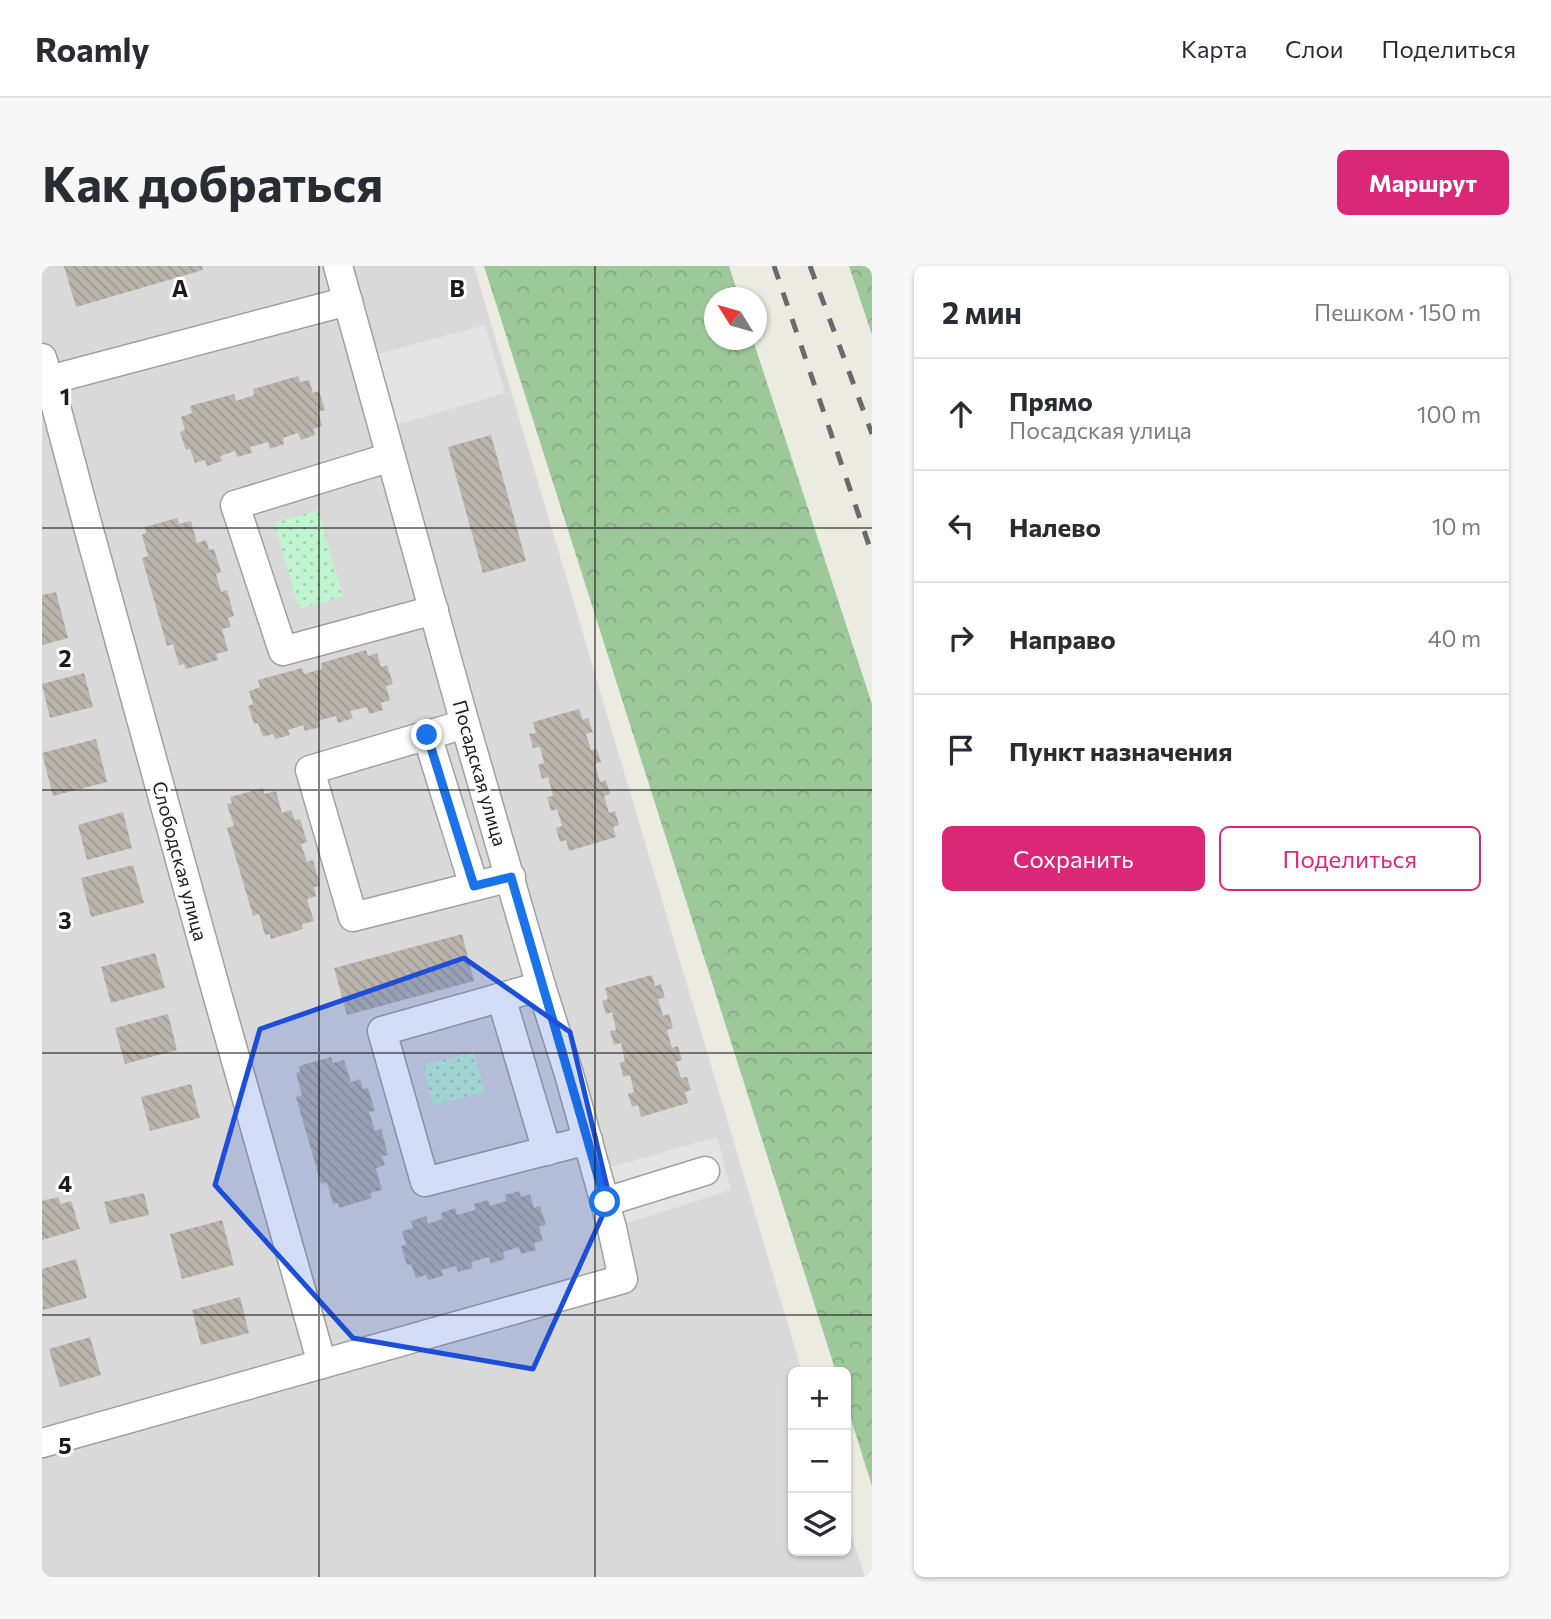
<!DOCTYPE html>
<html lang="ru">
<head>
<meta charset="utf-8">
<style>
	:root { --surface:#fff; --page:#f7f7f7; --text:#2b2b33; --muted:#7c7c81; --line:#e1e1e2; --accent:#db2777 }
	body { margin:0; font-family:Commissioner,sans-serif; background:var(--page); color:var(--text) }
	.controls { position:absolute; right:21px; bottom:21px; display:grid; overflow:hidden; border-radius:10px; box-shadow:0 2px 5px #0004 }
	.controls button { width:63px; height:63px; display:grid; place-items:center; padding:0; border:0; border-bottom:2px solid var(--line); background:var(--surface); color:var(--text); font:35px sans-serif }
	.compass { position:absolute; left:662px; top:21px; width:63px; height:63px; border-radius:50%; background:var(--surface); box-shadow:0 2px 5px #0004; rotate:307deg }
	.stop { position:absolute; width:21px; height:21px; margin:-16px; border:5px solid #1a73e8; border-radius:50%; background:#fff }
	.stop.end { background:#1a73e8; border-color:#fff; box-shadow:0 2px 7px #0008 }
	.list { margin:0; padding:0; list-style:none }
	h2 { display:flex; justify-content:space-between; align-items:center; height:91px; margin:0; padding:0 28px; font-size:30px }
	h2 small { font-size:23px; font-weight:400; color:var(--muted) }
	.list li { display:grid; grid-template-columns:46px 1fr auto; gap:21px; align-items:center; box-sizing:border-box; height:112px; padding:0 28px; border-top:2px solid var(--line) }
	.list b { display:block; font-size:26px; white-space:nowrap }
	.list p { margin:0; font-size:23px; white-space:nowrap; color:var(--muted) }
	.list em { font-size:23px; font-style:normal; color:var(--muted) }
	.actions { display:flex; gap:14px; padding:21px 28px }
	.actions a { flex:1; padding:16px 0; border:2px solid var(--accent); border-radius:10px; text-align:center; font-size:24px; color:var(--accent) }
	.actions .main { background:var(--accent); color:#fff }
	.icon { flex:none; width:38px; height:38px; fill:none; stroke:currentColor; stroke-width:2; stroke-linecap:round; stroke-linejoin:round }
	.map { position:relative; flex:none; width:830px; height:1311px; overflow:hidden; border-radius:10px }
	header { display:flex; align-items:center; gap:42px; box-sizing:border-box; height:98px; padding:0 35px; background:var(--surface); border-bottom:2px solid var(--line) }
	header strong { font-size:33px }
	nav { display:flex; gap:38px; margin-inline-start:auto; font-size:24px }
	.intro { display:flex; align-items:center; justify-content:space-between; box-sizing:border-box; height:168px; padding:0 42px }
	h1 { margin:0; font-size:49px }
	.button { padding:18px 32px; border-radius:10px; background:var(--accent); color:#fff; font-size:24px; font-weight:700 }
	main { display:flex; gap:42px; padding:0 42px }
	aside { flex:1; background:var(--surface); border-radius:10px; box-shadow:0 2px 5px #0004 }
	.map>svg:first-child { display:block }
</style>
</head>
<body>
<header>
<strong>Roamly</strong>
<nav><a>Карта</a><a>Слои</a><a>Поделиться</a></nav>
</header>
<div class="intro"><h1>Как добраться</h1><a class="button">Маршрут</a></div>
<main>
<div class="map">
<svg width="830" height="1311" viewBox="0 0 830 1311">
	<defs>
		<pattern id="forest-crowns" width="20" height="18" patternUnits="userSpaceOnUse" patternTransform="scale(1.75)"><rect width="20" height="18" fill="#9dc89a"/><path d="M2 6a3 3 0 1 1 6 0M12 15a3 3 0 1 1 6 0" fill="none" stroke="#87ab84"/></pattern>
		<pattern id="park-dots" width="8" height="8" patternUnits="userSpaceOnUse" patternTransform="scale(1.75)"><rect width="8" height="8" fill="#c1f4d0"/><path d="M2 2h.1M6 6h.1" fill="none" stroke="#a5d1b2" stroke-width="1.8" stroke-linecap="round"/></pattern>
		<pattern id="building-back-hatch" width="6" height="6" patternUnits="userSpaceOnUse" patternTransform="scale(1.75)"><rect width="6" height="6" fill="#b9b4ac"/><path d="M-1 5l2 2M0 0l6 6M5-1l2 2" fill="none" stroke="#9e9a93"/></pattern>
	</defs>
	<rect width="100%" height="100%" fill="#ecebe2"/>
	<!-- residential -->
	<path fill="#dad9d9" d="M0,0H432L760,1106H751V1285H804V1253L823,1311H0Z"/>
	<!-- forest -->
	<g fill="url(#forest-crowns)">
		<path d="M442,0H687L697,31L673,32V74H711L830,438V1220L804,1137V1106H794Z"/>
		<path d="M807,0H830V69Z"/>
	</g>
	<!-- park -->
	<g fill="url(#park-dots)">
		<path d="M276,244L301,330L257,343L232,257Z"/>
		<path d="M432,786L443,826L391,839L381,799Z"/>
	</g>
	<!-- parking -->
	<g fill="#e4e4e4">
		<path d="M443,59L463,127L341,163L321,92Z"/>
		<path d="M675,871L689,924L570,962L555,905Z"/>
	</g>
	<!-- building -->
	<g fill="url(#building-back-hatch)">
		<path d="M22,0H160L161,4L34,41Z"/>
		<path d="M256,110L258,116L267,114L271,127L277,125L283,144L276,146L280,160L271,163L273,169L259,174L256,167L241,172L242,178L228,183L226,176L208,181L210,187L195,191L193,185L178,190L180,195L165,200L163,194L153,197L148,183L144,184L138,166L143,164L139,151L150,147L148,140L192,128L194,135L212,129L211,123Z"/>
		<path d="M449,169L484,295L441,307L406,181Z"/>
		<path d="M135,252L137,258L149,255L155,277L164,274L167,284L172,283L179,306L174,308L179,326L185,324L192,350L186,352L189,361L180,363L186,385L174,388L176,394L144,403L142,398L137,399L131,378L125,380L100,292L106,290L100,269L104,267L103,261Z"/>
		<path d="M14,326L26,372L0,379V329Z"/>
		<path d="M324,384L326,390L335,387L339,401L345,399L351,418L344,420L348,434L339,437L341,444L327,448L325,441L308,445L311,452L296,457L294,450L276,455L278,461L263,465L261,459L246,464L248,469L233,473L231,468L221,471L216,457L212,458L206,440L211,438L207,425L218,421L216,414L260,402L262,408L280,403L279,397Z"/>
		<path d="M42,407L51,441L8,452L0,418Z"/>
		<path d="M537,443L541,454L546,452L551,466L544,468L549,484L555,483L559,496L553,498L558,516L564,514L568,528L562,530L567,547L573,545L577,559L571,561L574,571L527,585L524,574L518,576L514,562L520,560L515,543L509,545L505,531L511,530L506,511L500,513L496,499L502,497L498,481L491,482L487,468L494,467L491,456Z"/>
		<path d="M54,473L65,516L11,530L0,487Z"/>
		<path d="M221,522L222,528L234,525L240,547L249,544L253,554L258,553L265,576L259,578L265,596L271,594L278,620L272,621L274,630L265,633L272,655L260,658L261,663L229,673L228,668L223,669L217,648L211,650L185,562L192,560L185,538L190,537L188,531Z"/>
		<path d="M81,546L90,582L45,594L36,559Z"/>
		<path d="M91,599L102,637L49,651L39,612Z"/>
		<path d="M420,668L432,715L305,749L292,702Z"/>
		<path d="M113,687L123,722L69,737L59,701Z"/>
		<path d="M610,709L613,720L619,718L623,732L616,733L621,750L627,748L631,762L625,764L630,782L636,780L640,794L634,796L639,812L645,811L649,824L643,826L646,837L599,851L596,839L590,841L586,828L592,826L588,809L581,811L578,797L583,795L579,777L572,779L568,765L574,764L570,746L564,748L560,735L566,733L563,722Z"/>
		<path d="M126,748L135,784L83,798L73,762Z"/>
		<path d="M289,791L291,797L302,794L309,816L318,813L321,823L326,822L333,845L327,846L333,865L339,863L346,889L340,890L343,899L334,902L340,924L328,927L330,932L297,942L296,937L291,938L285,917L279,918L254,831L260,829L254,807L258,806L257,800Z"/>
		<path d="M149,818L158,852L108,865L99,831Z"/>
		<path d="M477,925L479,931L488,928L492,942L498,940L504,959L497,960L501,975L492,977L494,984L479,988L477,981L461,986L463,993L449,997L447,991L429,996L431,1002L416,1006L414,1000L399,1004L401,1010L386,1014L384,1009L374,1012L369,998L365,999L359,980L364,979L360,965L371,962L369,955L384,950L386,958L400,953L399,947L413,942L415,949L433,944L432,938L446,934L448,940L464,935L463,929Z"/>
		<path d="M102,927L107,949L68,958L62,936Z"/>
		<path d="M16,931L19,938L29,935L38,963L0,974V935Z"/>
		<path d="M180,954L192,999L140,1013L128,968Z"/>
		<path d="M34,993L45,1032L1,1044L0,1003Z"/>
		<path d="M198,1031L207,1067L159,1079L150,1044Z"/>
		<path d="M48,1071L59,1109L18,1121L7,1083Z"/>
	</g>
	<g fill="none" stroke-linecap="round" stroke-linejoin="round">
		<!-- minor casing -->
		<g stroke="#a0a0a0" stroke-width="31">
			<g id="minor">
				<path d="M0,92L7,114L45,257L172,717L280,1098"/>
				<path d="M7,114L306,35"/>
				<path d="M349,191L193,239L241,385L392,344"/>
				<path d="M423,458L268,504L311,651L469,611"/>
				<path d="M385,469L432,620"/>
				<path d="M499,720L340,765L383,916L546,874"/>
				<path d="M459,731L505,885"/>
				<path d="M563,936L663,905"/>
				<path d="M0,1177L581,1013L570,962L527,808L499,720L423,458L296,0"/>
			</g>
		</g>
		<!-- minor -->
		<use href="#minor" stroke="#fff" stroke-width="28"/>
		<!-- rail -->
		<g stroke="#6a6a6a" stroke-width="5" stroke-dasharray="14 14" stroke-linecap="butt">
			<path d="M732,0L830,288"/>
			<path d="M768,0L830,168"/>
		</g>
	</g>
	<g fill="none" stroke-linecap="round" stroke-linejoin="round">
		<!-- route -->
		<path stroke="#1a73e8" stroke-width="9" d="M385,469L432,620L469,611C500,719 533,827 563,936"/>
	</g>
	<!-- marked area -->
	<path fill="#1d4ed8" fill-opacity="0.2" stroke="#1d4ed8" stroke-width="5" stroke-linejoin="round" d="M422,692L528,766L568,933L491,1103L311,1072L173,919L218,763Z"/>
	<!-- grid -->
	<path fill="none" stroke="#1c1c1c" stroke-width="2" stroke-opacity="0.55" d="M277,0V1311M553,0V1311M0,262H830M0,524H830M0,787H830M0,1049H830"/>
	<g text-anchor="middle" stroke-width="6" stroke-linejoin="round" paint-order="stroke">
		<!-- street labels -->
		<g font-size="19" fill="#1c1c1c" stroke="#fff">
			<text transform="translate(438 507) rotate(74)" y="7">Посадская улица</text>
			<text transform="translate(138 595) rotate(75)" y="7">Слободская улица</text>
		</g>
	</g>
	<g font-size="23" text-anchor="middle" font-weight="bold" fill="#1c1c1c" stroke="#fff" stroke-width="6" stroke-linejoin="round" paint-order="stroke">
		<text x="138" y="31">A</text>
		<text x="415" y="31">B</text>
		<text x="23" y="139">1</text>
		<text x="23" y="401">2</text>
		<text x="23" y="663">3</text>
		<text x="23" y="926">4</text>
		<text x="23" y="1188">5</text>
	</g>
</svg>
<div class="controls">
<button>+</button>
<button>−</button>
<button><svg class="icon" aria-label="layers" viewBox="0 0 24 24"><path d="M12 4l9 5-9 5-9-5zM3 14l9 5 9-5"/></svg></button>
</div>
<svg class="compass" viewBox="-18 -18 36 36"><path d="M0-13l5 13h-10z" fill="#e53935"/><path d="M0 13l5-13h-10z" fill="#7c7c81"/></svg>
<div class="stop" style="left:563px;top:936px"></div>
<div class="stop end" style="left:385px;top:469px"></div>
</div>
<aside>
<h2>2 мин<small>Пешком · 150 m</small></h2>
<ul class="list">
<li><svg class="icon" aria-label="ahead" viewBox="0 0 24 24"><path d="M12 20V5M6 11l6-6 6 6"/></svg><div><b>Прямо</b><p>Посадская улица</p></div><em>100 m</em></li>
<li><svg class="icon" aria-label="left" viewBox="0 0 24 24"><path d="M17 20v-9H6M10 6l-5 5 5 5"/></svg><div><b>Налево</b></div><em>10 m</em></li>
<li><svg class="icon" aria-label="right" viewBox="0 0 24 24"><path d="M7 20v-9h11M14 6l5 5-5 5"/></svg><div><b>Направо</b></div><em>40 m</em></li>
<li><svg class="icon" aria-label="arrive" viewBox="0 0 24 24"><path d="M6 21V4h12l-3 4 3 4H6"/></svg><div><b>Пункт назначения</b></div></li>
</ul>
<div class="actions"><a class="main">Сохранить</a><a>Поделиться</a></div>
</aside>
</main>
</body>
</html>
